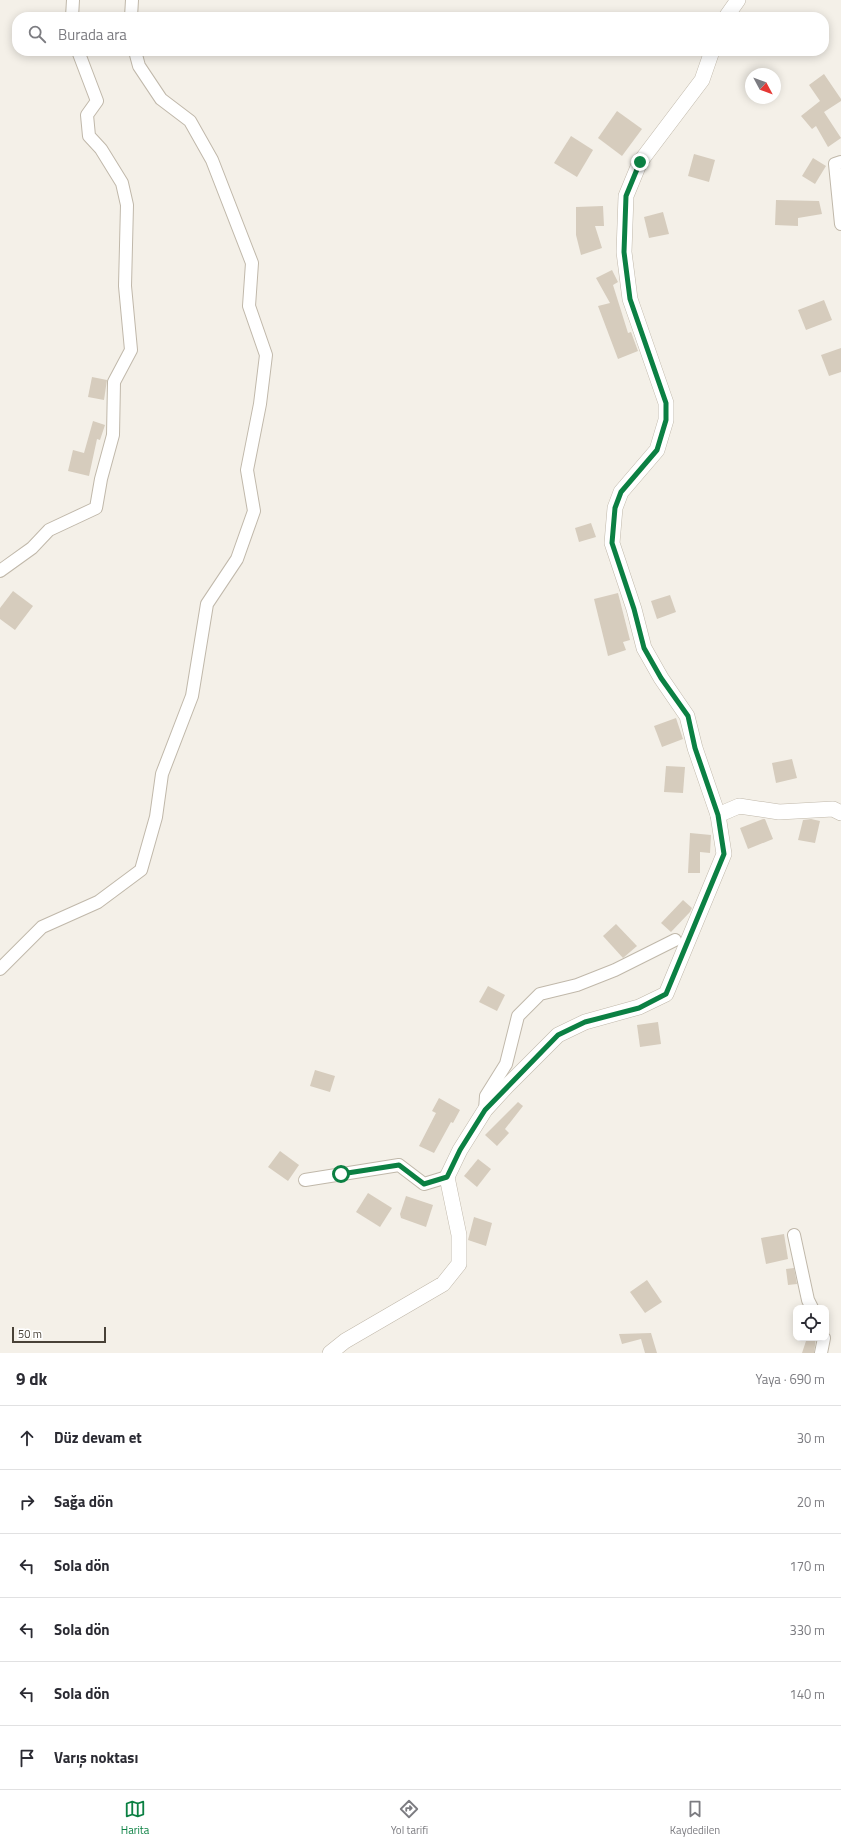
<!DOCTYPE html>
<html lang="tr">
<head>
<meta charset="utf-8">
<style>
	:root { --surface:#fff; --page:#f7f7f7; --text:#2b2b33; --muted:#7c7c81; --line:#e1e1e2; --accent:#0b8043 }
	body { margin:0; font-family:"Titillium Web",sans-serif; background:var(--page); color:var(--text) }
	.controls { position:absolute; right:12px; bottom:12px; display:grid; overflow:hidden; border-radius:8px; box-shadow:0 2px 10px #0003 }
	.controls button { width:36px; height:36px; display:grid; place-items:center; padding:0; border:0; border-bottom:1px solid var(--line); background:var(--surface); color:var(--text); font:20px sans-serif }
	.compass { position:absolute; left:745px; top:68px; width:36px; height:36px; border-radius:50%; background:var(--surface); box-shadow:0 2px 10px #0003; rotate:131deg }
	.scale { position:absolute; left:12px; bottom:10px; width:94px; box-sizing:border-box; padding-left:4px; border:2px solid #484137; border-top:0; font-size:11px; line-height:14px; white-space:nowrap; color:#484137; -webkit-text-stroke:3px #fff; paint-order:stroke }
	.stop { position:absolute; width:12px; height:12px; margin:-9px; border:3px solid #0b8043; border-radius:50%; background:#fff }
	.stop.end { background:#0b8043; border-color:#fff; box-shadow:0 1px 4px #0008 }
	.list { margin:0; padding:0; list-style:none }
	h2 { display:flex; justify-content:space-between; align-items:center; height:52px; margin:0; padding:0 16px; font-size:17px }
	h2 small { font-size:13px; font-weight:400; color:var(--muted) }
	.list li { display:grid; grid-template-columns:26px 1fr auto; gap:12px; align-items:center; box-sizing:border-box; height:64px; padding:0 16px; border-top:1px solid var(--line) }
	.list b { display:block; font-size:15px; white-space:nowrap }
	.list em { font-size:13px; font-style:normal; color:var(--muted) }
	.icon { flex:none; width:22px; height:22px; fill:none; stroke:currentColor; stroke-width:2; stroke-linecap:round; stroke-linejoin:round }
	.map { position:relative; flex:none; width:841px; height:1353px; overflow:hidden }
	.search { position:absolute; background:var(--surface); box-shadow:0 2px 10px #0003; left:12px; right:12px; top:12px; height:44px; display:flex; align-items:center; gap:10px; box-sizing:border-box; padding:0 14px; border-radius:16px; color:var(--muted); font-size:15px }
	.sheet { height:436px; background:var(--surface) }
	nav { display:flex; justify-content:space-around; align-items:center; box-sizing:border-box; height:56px; border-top:1px solid var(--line); background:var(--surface); font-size:11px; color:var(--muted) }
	nav a { display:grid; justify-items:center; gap:2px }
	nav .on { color:var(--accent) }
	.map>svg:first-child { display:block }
</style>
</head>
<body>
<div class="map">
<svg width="841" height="1353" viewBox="0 0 841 1353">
	<rect width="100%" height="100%" fill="#f4f0e8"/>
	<!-- building -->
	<g fill="#d6ccbd">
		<path d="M824,74L841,99V101L824,112L841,138L828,147L816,126L812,129L801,116L820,101L809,85Z"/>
		<path d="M617,111L642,129L622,156L598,138Z"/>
		<path d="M571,136L593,150L577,177L554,163Z"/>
		<path d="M694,154L715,160L709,182L688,176Z"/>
		<path d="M813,158L826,166L815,184L802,176Z"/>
		<path d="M776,200L819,201L822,214L798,218V226L775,225Z"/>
		<path d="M603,206L604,226H595L602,248L581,255L576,235V207Z"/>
		<path d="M663,212L669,234L649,238L644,217Z"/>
		<path d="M612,270L618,282L613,285L628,333L631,332L638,351L618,359L598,306L610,303L596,278Z"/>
		<path d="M824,300L832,320L806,330L798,310Z"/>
		<path d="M841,348V372L829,376L821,355Z"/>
		<path d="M92,377L107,380L104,400L88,397Z"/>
		<path d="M93,421L105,425L100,440L97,439L89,476L68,471L73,450L84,453Z"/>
		<path d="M591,523L596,537L579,542L575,528Z"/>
		<path d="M13,591L33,606L15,630L0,619V608Z"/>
		<path d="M618,593L630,640L623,642L626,650L608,656L594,599Z"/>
		<path d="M670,595L676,612L657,619L651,601Z"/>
		<path d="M676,718L683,739L662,747L654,726Z"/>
		<path d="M792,759L797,778L776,783L772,763Z"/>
		<path d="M666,766L685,767L683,793L664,792Z"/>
		<path d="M763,819H765L773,839L748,849L740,828Z"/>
		<path d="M811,819L820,821L815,843L798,840L803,820Z"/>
		<path d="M690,833L711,835L710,853L700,852V873H688Z"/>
		<path d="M683,900L692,908L690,912L671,932L661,923Z"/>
		<path d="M616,924L637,946L623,958L603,936Z"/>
		<path d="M488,986L505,995L497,1011L479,1002Z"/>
		<path d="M658,1022L661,1044L640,1047L637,1025Z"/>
		<path d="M315,1070L335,1076L330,1092L310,1086Z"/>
		<path d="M439,1098L460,1110L453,1123L451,1122L434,1153L419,1146L436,1113L432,1111Z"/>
		<path d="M518,1102L523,1106L505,1129L509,1133L497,1146L485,1135Z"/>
		<path d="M280,1151L299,1165L288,1181L268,1167Z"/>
		<path d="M478,1159L491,1169L477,1187L464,1176Z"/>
		<path d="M368,1193L392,1208L380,1227L356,1212Z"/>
		<path d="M406,1196L433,1205L426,1227L401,1218L400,1214Z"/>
		<path d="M474,1217L492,1223L486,1246L468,1240Z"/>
		<path d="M784,1234L788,1259L766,1264L761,1238Z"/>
		<path d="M794,1268L797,1284L788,1285L786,1269Z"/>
		<path d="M647,1280L662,1302L645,1313L630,1292Z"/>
		<path d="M651,1333L657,1353H645L641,1339L622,1344L619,1334Z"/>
		<path d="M807,1338H816L814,1353H802Z"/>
	</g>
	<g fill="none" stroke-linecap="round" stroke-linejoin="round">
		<!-- minor casing -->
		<g stroke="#c0b8aa" stroke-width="14">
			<g id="minor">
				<path d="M72,17L73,0"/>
				<path d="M131,17L132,0"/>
				<path d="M841,162L835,164L841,224"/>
				<path d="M0,571L32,548L49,530L96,508L101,479L113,435L114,382L131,350L125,286L127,205L122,183L101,149L89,136L87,115L97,101L78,51"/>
				<path d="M0,969L42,927L98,902L141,870L156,817L162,774L192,696L207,604L237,559L254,511L247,470L260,404L266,355L249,306L252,263L212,160L190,121L161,99L139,66L135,51"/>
				<path d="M485,1110L486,1096L506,1064L518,1016L540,994L577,985L615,970L675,940"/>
				<path d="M305,1180L399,1165L424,1184L447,1177"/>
				<path d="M794,1235L808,1300L812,1308"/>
				<path d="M821,1353L824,1338"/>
			</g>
		</g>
		<!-- tertiary casing -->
		<g stroke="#c0b8aa" stroke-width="16">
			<g id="tertiary">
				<path d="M726,17L738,0"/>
				<path d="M718,815L739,806L779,812L833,809L841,813"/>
				<path d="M330,1353L345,1341L443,1284L459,1264V1235L447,1177L460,1150L485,1110L507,1086L558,1035L585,1022L639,1007L666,994L724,854L718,815L695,748L687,716L661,678L644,648L634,609L612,543L615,508L621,492L657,450L666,420V403L630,299L624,252L626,196L640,162L702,80L712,51"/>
			</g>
		</g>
		<!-- minor -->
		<use href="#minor" stroke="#fff" stroke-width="12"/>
		<!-- tertiary -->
		<use href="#tertiary" stroke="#fff" stroke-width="15"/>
	</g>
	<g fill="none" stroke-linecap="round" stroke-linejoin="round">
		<!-- route -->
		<path stroke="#0b8043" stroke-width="5" d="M341,1174L399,1165L424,1184L447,1177L460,1150L485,1110L558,1035L585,1022L639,1008L666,994L724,854L718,815L695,748L688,716L661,678L644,648L634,609L612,543L615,508L621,492L657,450L666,420V403L630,299L624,252L626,196L640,162"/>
	</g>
</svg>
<div class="controls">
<button><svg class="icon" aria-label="locate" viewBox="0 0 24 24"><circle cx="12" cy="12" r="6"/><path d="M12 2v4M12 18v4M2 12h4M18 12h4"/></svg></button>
</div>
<svg class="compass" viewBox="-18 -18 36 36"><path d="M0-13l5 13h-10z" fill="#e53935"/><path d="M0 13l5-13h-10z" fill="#7c7c81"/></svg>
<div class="scale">50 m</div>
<div class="stop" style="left:341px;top:1174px"></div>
<div class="stop end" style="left:640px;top:162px"></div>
<div class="search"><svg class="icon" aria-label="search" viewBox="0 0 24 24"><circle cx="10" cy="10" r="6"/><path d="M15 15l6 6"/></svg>Burada ara</div>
</div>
<section class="sheet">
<h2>9 dk<small>Yaya · 690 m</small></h2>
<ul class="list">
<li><svg class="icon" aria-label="ahead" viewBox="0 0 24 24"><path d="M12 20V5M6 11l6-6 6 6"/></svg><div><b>Düz devam et</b></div><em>30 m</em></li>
<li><svg class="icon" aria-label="right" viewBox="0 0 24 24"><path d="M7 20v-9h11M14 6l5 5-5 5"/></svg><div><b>Sağa dön</b></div><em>20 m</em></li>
<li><svg class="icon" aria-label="left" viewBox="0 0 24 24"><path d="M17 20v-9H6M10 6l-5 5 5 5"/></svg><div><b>Sola dön</b></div><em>170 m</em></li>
<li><svg class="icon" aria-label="left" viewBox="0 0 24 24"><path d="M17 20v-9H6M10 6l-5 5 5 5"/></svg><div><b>Sola dön</b></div><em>330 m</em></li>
<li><svg class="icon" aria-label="left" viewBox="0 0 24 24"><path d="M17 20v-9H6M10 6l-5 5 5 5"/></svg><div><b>Sola dön</b></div><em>140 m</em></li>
<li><svg class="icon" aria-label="arrive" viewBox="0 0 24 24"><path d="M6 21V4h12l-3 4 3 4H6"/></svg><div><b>Varış noktası</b></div></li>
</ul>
</section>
<nav>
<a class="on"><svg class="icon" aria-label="map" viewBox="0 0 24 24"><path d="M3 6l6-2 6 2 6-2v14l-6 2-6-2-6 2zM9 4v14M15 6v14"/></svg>Harita</a>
<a><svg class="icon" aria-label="directions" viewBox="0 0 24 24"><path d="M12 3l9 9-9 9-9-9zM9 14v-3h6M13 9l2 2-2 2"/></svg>Yol tarifi</a>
<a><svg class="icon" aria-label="saved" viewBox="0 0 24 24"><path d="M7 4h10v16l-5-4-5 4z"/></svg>Kaydedilen</a>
</nav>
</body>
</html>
